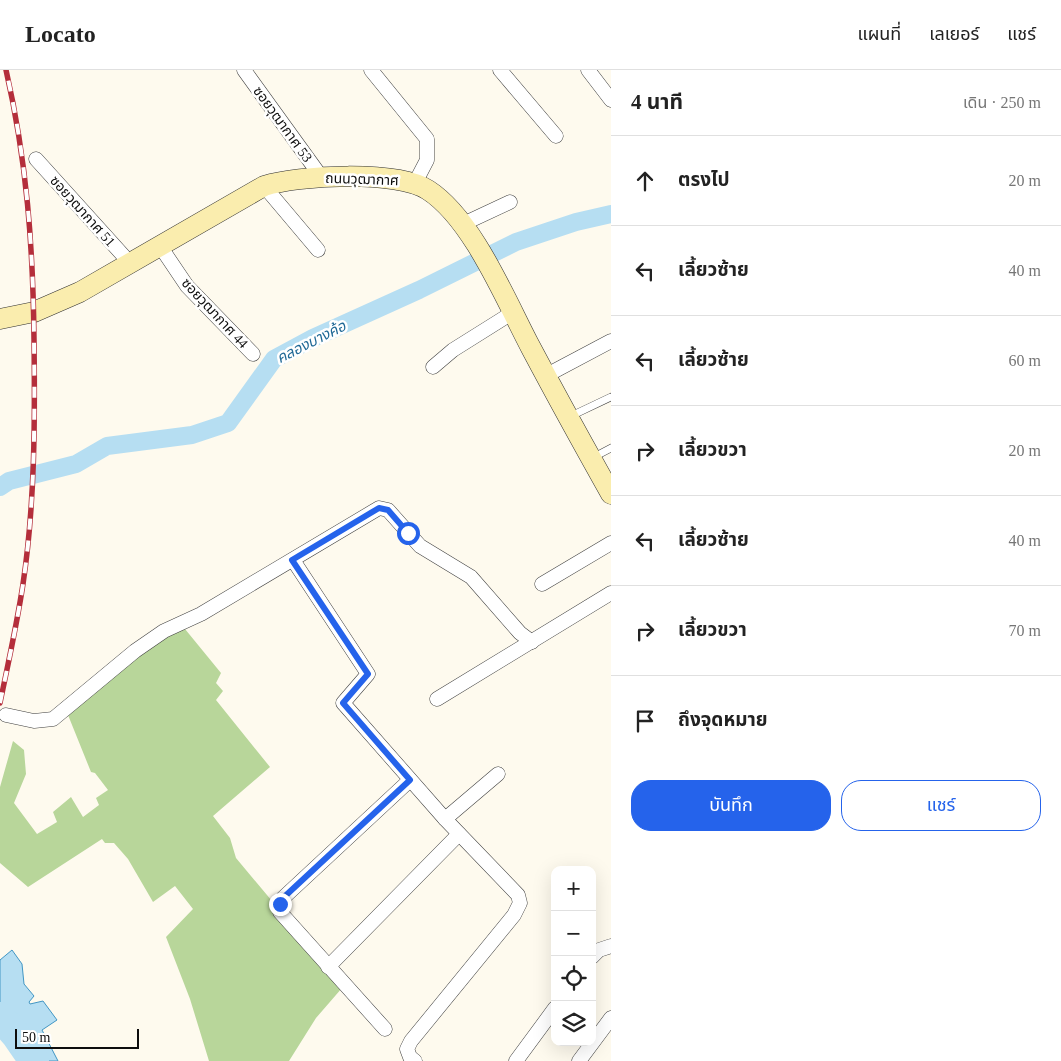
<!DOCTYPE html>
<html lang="th">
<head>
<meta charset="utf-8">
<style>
	:root { --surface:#fff; --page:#f6f6f6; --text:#222; --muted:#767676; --line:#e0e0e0; --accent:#2563eb }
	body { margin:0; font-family:"Times New Roman","Noto Sans Thai",serif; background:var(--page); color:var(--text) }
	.controls { position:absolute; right:15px; bottom:15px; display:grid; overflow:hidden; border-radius:10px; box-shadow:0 5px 20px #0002 }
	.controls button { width:45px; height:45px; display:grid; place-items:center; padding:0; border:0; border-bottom:1px solid var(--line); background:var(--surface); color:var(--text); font:25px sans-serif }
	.scale { position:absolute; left:15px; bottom:12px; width:124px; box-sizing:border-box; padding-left:5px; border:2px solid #0d0d0d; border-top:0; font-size:14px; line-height:18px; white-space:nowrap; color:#0d0d0d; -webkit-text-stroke:4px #fff; paint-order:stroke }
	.stop { position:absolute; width:15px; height:15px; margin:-11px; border:4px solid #2563eb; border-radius:50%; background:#fff }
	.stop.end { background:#2563eb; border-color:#fff; box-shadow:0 1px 5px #0008 }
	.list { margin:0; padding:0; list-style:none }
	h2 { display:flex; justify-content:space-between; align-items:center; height:65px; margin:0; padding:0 20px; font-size:21px }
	h2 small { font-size:16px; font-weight:400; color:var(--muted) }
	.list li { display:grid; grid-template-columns:32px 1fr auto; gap:15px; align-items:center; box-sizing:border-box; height:90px; padding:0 20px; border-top:1px solid var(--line) }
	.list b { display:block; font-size:19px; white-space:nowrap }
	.list em { font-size:16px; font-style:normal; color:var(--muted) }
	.actions { display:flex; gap:10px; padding:15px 20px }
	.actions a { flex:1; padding:11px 0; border:1px solid var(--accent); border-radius:20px; text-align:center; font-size:18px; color:var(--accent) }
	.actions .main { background:var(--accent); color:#fff }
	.icon { flex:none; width:28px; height:28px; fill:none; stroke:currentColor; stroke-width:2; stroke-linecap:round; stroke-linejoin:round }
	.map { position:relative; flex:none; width:611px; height:991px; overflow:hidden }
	header { display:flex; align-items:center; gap:30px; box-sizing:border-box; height:70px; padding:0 25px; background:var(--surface); border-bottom:1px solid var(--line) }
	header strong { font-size:24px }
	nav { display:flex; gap:28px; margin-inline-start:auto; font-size:18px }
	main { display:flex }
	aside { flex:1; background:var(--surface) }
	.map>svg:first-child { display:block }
</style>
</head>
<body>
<header>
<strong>Locato</strong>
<nav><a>แผนที่</a><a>เลเยอร์</a><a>แชร์</a></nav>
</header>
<main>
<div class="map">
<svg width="611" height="991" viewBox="0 0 611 991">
	<rect width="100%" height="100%" fill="#fefaee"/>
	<!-- forest -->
	<path fill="#b8d69a" d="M185,559L221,603L216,613L223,621L216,630L270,697L213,746L230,768L236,788L272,831L275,844L342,918L316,948L289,991H209L190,929L166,867L193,839L175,816L153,832L128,789L114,773H105L102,769L28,817L0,793V717L13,671L24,680L26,704L14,733L37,764L57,752L53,742L71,727L83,747L99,735L96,728L108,720L95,703L91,702L68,645C103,615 140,575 185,559Z"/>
	<!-- water -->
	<path fill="#b6def2" stroke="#4296c4" d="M12,880L22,894L24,914L34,926L29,932L30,934L43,931L57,950L42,960L58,991H19L0,964V890Z"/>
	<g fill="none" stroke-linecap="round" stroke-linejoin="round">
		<!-- canal -->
		<path stroke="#b6def2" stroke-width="18" d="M0,417L9,411L76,394L107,376L192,365L228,353L274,289L313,268L419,220L516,172L576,152L611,144"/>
		<!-- river -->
		<path stroke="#b6def2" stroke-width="30" d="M0,947L16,965L34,991"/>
		<!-- lane casing -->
		<g stroke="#404040" stroke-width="8">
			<g id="lane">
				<path d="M571,346L611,327"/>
				<path d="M594,387L611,378"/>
			</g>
		</g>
		<!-- street casing -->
		<g stroke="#404040" stroke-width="15">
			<g id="street">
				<path d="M244,0L322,108"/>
				<path d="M371,0L427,69V90L415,113"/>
				<path d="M500,0L556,66"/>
				<path d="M588,0L611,30"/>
				<path d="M36,89L130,193"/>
				<path d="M264,116L318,180"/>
				<path d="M463,154L510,132"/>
				<path d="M160,176L187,216L253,284"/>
				<path d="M433,297L453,280L512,243"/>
				<path d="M545,306L611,271"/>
				<path d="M293,490L368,604L343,633L445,749"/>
				<path d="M542,514L611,473"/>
				<path d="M437,629L611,523"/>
				<path d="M6,645L34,651L53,649L135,581L164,561L201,544L379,438L388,440L420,476L471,507L520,563L532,572"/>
				<path d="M592,887L599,880L611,876"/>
				<path d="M328,897L459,764"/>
				<path d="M385,959L280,842V834L283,828L410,710"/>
				<path d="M415,991L410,987L407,979L411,971L514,845L520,833L518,825L445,749L498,704"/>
				<path d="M516,991L555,938"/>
				<path d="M579,991L611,948"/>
			</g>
		</g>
		<!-- secondary casing -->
		<g stroke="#2f2f2f" stroke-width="21">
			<path id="secondary" d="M0,249L34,242L80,222L264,116C299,105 397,100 428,120C473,149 506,231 531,278C557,327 584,376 611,424"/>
		</g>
		<!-- lane -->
		<use href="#lane" stroke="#fff" stroke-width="7"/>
		<!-- street -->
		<use href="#street" stroke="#fff" stroke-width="14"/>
		<!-- secondary -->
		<use href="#secondary" stroke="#faedae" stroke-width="20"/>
		<!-- rail casing -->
		<g stroke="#b42e3b" stroke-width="5.5">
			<path id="rail" d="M0,633C8,594 17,554 23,514C35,434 35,350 34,269C33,176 27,92 6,0"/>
		</g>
		<!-- rail -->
		<use href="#rail" stroke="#fff" stroke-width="4" stroke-dasharray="11" stroke-linecap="butt"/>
	</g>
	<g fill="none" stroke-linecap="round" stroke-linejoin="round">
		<!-- route -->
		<path stroke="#2563eb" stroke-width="6" d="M280,834L283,828L410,710L343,633L368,604L292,490L379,438L388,440L408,463"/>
	</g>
	<g text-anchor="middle" stroke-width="5" stroke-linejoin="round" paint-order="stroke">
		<!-- street labels -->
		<g font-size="14" fill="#0d0d0d" stroke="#fff">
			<text transform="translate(283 54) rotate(54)" y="5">ซอยวุฒากาศ 53</text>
			<text transform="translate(362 109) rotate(2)" y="5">ถนนวุฒากาศ</text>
			<text transform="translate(83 141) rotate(48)" y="5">ซอยวุฒากาศ 51</text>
			<text transform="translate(215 243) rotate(47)" y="5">ซอยวุฒากาศ 44</text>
		</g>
		<!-- water labels -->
		<g font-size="15" font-style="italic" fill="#1f6896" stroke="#fff">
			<text transform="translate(311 272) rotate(-27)" y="5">คลองบางค้อ</text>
		</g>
	</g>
</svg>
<div class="controls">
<button>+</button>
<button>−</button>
<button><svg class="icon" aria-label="locate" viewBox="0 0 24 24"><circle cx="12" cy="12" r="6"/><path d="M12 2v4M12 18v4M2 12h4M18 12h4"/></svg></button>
<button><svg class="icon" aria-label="layers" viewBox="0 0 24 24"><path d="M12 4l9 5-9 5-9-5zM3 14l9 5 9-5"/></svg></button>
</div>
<div class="scale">50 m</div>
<div class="stop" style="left:408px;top:463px"></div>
<div class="stop end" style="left:280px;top:834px"></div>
</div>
<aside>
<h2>4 นาที<small>เดิน · 250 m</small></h2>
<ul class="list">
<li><svg class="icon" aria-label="ahead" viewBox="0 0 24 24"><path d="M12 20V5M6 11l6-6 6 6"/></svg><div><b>ตรงไป</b></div><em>20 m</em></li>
<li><svg class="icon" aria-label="left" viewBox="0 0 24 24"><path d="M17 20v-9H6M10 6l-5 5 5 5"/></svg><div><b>เลี้ยวซ้าย</b></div><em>40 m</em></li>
<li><svg class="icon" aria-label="left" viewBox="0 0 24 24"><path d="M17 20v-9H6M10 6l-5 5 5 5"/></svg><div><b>เลี้ยวซ้าย</b></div><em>60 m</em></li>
<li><svg class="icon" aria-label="right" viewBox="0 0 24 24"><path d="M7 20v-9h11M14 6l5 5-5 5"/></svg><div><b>เลี้ยวขวา</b></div><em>20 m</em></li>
<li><svg class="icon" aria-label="left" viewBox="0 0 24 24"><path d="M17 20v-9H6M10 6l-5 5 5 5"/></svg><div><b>เลี้ยวซ้าย</b></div><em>40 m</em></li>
<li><svg class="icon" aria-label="right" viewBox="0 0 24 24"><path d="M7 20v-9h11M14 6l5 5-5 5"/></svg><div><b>เลี้ยวขวา</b></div><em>70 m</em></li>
<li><svg class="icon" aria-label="arrive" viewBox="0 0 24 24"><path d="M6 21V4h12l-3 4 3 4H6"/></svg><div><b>ถึงจุดหมาย</b></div></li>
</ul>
<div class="actions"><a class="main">บันทึก</a><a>แชร์</a></div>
</aside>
</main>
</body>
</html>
